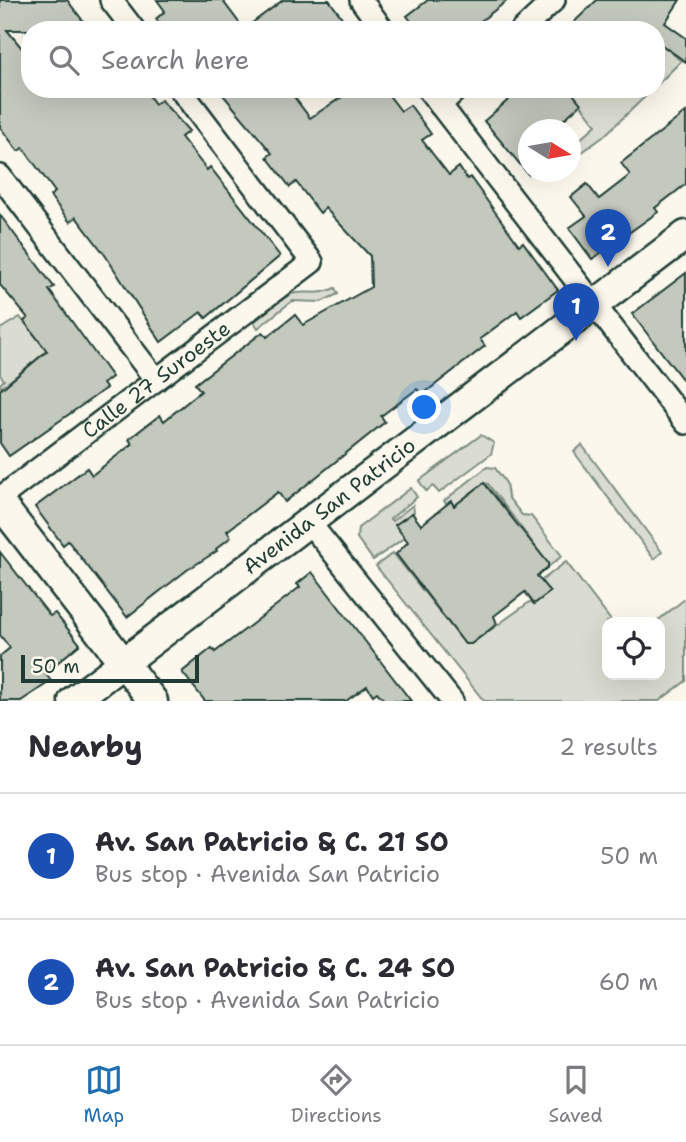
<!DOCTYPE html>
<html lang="en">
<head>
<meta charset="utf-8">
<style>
	:root { --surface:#fff; --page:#f7f7f7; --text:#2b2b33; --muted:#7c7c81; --line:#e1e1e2; --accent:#1f6fb2 }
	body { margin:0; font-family:"Shantell Sans",sans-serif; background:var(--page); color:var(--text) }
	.controls { position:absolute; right:21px; bottom:21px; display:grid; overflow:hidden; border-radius:14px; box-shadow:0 7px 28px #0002 }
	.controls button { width:63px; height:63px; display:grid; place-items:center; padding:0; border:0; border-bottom:2px solid var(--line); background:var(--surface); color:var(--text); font:35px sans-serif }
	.compass { position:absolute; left:518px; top:119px; width:63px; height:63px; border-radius:50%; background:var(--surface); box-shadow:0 7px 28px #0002; rotate:101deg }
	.scale { position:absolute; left:21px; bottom:18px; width:178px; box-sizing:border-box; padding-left:7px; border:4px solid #1f3d34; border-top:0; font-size:19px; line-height:24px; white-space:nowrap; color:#1f3d34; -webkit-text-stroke:5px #fbf7ec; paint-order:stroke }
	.you { position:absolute; left:425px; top:408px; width:24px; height:24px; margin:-18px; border:5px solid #fff; border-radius:50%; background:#1a73e8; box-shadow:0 0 0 10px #1a73e833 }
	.badge { display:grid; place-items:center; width:46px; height:46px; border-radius:50%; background:var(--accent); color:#fff; font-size:23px; font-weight:700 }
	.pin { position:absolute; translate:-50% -58px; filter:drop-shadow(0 2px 4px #0008) }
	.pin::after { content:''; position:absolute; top:37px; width:24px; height:21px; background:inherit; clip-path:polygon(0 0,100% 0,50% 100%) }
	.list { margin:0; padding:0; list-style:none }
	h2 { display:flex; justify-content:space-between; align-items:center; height:91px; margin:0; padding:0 28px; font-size:30px }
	h2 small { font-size:23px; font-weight:400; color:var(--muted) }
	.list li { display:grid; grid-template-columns:46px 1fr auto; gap:21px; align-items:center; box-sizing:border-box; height:126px; padding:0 28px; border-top:2px solid var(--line) }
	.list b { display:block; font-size:26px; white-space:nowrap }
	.list p { margin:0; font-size:23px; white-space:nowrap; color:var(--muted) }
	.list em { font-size:23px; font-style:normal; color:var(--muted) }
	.icon { flex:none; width:38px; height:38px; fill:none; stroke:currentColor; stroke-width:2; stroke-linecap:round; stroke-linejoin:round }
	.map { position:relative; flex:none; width:686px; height:701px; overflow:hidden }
	.search { position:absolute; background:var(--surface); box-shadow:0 7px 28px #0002; left:21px; right:21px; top:21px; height:77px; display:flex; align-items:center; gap:18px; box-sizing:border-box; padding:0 24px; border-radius:28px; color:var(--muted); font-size:26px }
	.sheet { height:343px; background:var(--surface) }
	nav { display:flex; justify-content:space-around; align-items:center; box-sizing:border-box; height:98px; border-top:2px solid var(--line); background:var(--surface); font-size:19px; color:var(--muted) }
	nav a { display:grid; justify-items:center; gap:4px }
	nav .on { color:var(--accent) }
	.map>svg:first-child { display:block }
</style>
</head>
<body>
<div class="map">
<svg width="686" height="701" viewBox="0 0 686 701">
	<rect width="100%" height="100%" fill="#fbf7ec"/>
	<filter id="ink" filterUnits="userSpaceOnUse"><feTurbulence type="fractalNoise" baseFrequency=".0143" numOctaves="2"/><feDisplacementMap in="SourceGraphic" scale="14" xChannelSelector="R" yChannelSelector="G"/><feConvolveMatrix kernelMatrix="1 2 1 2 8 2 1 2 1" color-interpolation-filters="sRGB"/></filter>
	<g filter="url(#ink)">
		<!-- green -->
		<g fill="#dbdcd1" stroke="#7d8c82" stroke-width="2">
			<path d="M657,40L681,61L656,86V41Z"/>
			<path d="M578,89H653L603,137L574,158L570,148L596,125L573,94Z"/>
			<path d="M335,288L338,294L321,302L292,301L258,328L254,322C266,313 282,295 296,293C312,291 318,296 335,288Z"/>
			<path d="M20,317L47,351L1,388L0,384L4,380L0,375V329Z"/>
			<path d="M481,435L494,443L491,454L439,493L433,486L426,491L419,481Z"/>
			<path d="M582,445L662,552L654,559L574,452Z"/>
			<path d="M487,467L495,468L506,483L508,497L522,515L531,516L562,556L548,567V563L488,484L484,483L454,506L451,501L447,505L444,501Z"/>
			<path d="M411,488L417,497L390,519L392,521L413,505L414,512L396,525L411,533L373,560L357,538L358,528Z"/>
			<path d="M393,553L465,644H471L531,601L534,604L549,592L541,581L566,562L612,622H607V675H660V622H656L686,598V681L659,701H484L376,566Z"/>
		</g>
		<!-- building -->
		<g fill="#c4c9be" stroke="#1f3d34" stroke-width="2">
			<path d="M0,0H67L90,30H7L30,58V89H144L155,104L161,100L189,131L181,137L207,170L210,167L280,256L206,318L201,312L161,342L105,255L76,217L70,222L50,196L55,192L23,148L18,151L0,127Z"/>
			<path d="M157,0H222L244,29L283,0H329L351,30H164L156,19L165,11Z"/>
			<path d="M428,0H508L469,30H418L407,16Z"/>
			<path d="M597,0H680L665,23L686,38V62L656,41V30H566Z"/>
			<path d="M218,89H288L310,118L354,89H384L401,111L410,105L431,134L422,140L449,175L459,167L467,179L470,177L519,245L523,242L558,290L521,317L517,311L480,339L485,346L422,395L417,389L381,416L385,422L285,502L278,492L227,531L231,537L216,549L217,551L187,570L127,617L68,541L63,545L35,507L87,468L92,475L132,444L129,439L160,415L164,421L201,391L195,384L263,332L267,337L295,315L303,325L371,287L370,256L325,208L320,213L296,182L290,187L267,157L272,153Z"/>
			<path d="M521,89H569L581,104L552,130H528V174L484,121Z"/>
			<path d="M686,112V184L655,208L658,212L592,259L569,228L586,216L571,197L587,184L599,199L630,175L621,163Z"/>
			<path d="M0,215L54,287L49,290L112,377L103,384L106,388L91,399L9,456L0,443V390L47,351L24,321L28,318L0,285Z"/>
			<path d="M686,273V384L632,314Z"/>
			<path d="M484,483L548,563V567L537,576L550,592L534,604L525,592L494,616L497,624L471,644H465L396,554L408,542L395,525L412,513L421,525L451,501L454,506Z"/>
			<path d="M0,552L50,616L55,613L80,644L45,673L51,681L21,701H0V656L10,648L0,635Z"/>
			<path d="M312,572L411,701H385L377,692L373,695L367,686L346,701H205L182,672L212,648L215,652L247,628L300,587L297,584Z"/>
		</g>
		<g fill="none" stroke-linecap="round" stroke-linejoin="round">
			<!-- street casing -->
			<g stroke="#1f3d34" stroke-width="26">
				<g id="street">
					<path d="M111,0L134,30"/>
					<path d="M361,0L383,30"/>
					<path d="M522,30L554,0"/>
					<path d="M428,89L686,423"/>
					<path d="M440,105L457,89"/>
					<path d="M0,176L156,380"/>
					<path id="s1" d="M0,498L312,262L180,89"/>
					<path d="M308,521L452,701"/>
				</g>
			</g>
			<!-- secondary casing -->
			<g stroke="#1f3d34" stroke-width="33">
				<g id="secondary">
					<path d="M0,503L153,701"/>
					<path id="s2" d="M73,701L686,235"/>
				</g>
			</g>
			<!-- street -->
			<use href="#street" stroke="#fbf7ec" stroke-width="21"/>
			<!-- secondary -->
			<use href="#secondary" stroke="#fbf7ec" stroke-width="28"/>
		</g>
	</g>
	<g text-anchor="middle" stroke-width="5" stroke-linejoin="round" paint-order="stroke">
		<!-- street labels -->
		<g font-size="21" fill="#1f3d34" stroke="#fbf7ec">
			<text dy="7" stroke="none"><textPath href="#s1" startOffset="196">Calle 27 Suroeste</textPath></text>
			<text dy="7" stroke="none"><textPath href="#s2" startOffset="322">Avenida San Patricio</textPath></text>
		</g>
	</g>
</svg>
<div class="controls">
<button><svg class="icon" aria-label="locate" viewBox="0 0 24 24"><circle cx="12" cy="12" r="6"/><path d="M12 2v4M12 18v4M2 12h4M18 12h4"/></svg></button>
</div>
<svg class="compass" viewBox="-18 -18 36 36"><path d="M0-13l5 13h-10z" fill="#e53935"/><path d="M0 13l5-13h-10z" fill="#7c7c81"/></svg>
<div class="scale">50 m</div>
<div class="you"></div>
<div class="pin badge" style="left:576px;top:341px;background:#1a4fb4">1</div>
<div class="pin badge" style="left:608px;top:267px;background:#1a4fb4">2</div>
<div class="search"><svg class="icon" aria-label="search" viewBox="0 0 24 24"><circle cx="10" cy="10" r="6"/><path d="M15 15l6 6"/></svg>Search here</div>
</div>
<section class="sheet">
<h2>Nearby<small>2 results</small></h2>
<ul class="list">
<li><span class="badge" style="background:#1a4fb4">1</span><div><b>Av. San Patricio &amp; C. 21 SO</b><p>Bus stop · Avenida San Patricio</p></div><em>50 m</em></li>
<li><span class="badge" style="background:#1a4fb4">2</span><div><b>Av. San Patricio &amp; C. 24 SO</b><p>Bus stop · Avenida San Patricio</p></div><em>60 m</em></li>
</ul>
</section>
<nav>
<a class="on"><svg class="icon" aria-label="map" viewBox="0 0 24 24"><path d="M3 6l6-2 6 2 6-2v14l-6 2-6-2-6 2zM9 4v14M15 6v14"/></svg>Map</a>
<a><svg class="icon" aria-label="directions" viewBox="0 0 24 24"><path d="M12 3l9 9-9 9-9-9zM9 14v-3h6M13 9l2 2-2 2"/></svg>Directions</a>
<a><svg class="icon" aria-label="saved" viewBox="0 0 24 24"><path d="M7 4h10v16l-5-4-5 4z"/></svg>Saved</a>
</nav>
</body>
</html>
